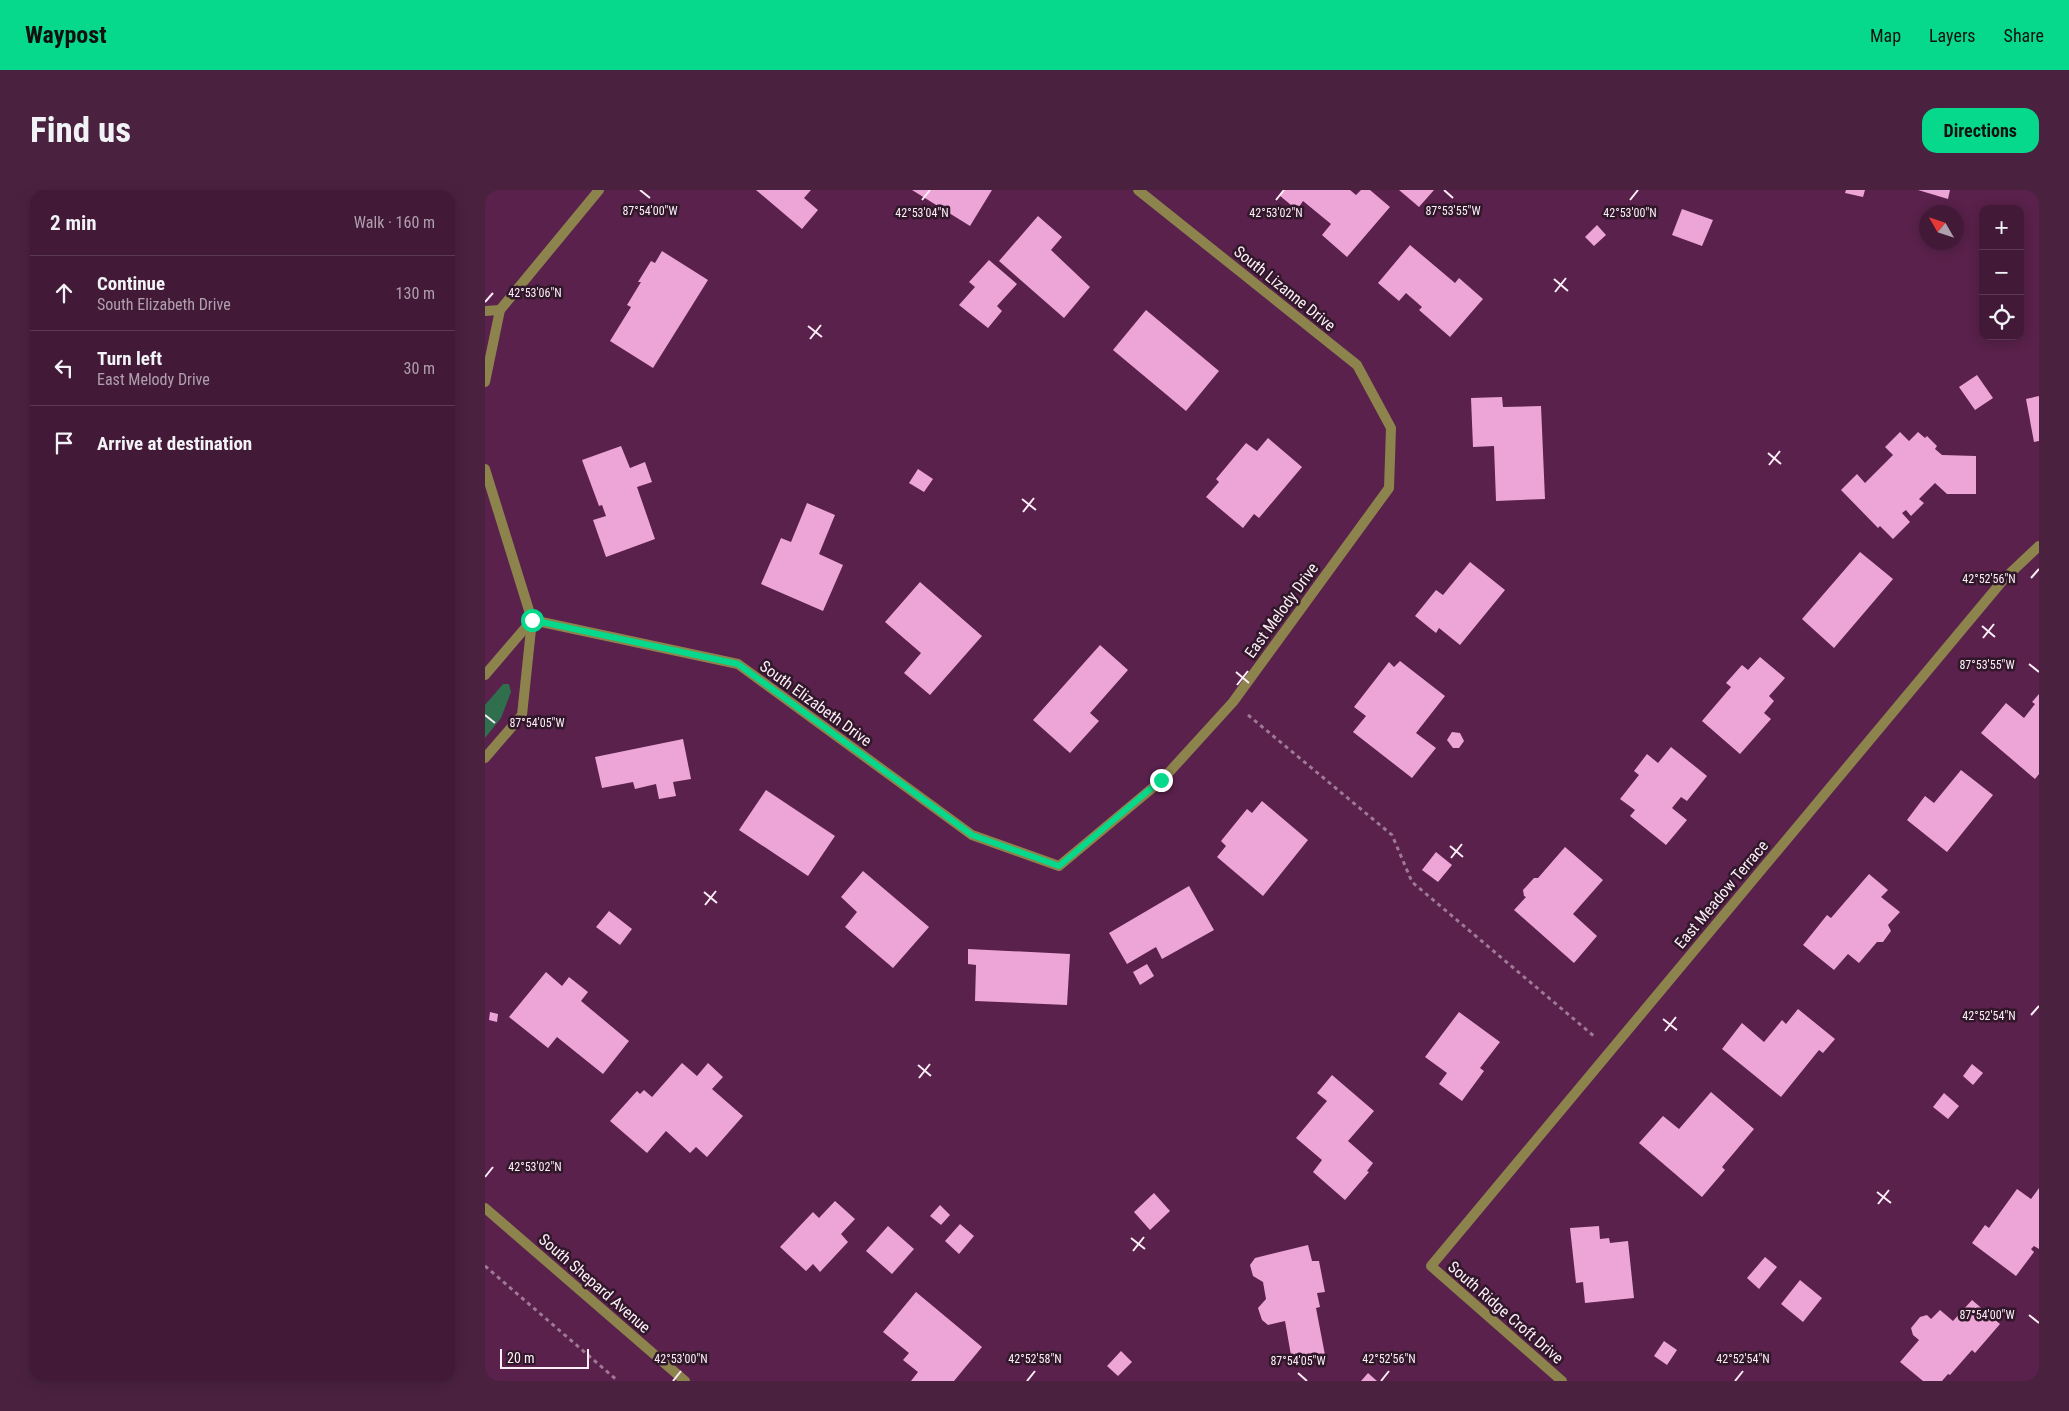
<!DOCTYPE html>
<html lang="en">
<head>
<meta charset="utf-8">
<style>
	:root { --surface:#431938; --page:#4a2240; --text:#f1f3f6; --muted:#afa0ae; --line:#5b3853; --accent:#06d98b }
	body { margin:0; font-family:"Roboto Condensed",sans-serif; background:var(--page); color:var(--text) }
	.controls { position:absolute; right:15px; top:15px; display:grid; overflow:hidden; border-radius:10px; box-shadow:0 2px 12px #0003 }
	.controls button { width:45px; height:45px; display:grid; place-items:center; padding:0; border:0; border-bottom:1px solid var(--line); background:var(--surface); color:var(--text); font:25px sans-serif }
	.compass { position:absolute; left:1434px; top:15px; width:45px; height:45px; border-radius:50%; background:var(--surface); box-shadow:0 2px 12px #0003; rotate:309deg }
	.scale { position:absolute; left:15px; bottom:12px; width:89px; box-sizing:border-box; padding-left:5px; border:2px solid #fceef7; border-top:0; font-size:14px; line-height:18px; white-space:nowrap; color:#fceef7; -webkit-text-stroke:4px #301729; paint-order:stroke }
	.stop { position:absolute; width:15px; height:15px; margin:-11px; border:4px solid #06d98b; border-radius:50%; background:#fff }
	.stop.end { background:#06d98b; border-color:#fff; box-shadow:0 1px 5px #0008 }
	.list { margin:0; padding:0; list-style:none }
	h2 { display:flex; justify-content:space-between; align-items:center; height:65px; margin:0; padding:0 20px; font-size:21px }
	h2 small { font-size:16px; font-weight:400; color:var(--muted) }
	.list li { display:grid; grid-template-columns:32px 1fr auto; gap:15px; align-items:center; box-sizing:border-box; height:75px; padding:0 20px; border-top:1px solid var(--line) }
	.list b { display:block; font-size:19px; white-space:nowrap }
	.list p { margin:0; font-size:16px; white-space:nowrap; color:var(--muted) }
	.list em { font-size:16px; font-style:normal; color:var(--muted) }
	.icon { flex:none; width:28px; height:28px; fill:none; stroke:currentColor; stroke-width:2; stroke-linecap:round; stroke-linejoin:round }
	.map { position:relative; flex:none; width:1554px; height:1191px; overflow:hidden; border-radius:15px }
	header { display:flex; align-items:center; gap:30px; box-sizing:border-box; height:70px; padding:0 25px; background:var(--accent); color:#111 }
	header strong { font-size:24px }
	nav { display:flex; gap:28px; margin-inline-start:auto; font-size:18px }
	.intro { display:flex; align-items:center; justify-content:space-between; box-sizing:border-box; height:120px; padding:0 30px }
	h1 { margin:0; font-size:35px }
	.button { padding:12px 22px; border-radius:15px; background:var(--accent); color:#111; font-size:18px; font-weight:700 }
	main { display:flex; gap:30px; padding:0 30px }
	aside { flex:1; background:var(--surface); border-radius:15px; box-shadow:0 2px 12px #0003 }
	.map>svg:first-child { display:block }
</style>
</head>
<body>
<header>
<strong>Waypost</strong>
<nav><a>Map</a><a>Layers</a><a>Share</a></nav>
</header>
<div class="intro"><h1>Find us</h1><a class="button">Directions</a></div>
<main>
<aside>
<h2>2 min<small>Walk · 160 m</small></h2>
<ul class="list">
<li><svg class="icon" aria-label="ahead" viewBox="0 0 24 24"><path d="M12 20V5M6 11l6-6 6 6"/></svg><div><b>Continue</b><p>South Elizabeth Drive</p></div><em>130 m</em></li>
<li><svg class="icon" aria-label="left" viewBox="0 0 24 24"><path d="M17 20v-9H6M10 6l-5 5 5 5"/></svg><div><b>Turn left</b><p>East Melody Drive</p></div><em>30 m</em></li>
<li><svg class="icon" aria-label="arrive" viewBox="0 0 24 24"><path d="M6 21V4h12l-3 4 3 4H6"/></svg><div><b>Arrive at destination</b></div></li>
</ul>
</aside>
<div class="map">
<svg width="1554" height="1191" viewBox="0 0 1554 1191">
	<rect width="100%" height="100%" fill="#59214b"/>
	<!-- green -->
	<path fill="#2f6f4e" d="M18,494H24L26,502L16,528L0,548V515Z"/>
	<!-- building -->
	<g fill="#eda5d7">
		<path d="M271,0H326L319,8L333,20L317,39Z"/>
		<path d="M427,0H507L485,36Z"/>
		<path d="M798,0H865L871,5L876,0H885L905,17L862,67L837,45L846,34L818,11L812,20L794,5Z"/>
		<path d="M914,0H949L934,17Z"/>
		<path d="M1361,0H1380L1378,7L1360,3Z"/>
		<path d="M1433,0H1465L1463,9Z"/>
		<path d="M1197,19L1228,30L1217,56L1187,45Z"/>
		<path d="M553,26L577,47L566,60L605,97L579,128L514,71Z"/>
		<path d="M1112,35L1121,45L1109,56L1100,47Z"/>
		<path d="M925,55L970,93L974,88L998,109L965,147L934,120L937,117L921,103L914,111L893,93Z"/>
		<path d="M177,61L223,90L168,178L125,151L146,117L142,115L156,92H153L166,71L170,73Z"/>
		<path d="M504,70L532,94L512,116L517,121L503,138L474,115L490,97L484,92Z"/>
		<path d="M661,120L734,181L701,221L628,160Z"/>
		<path d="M1492,185L1508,208L1490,220L1474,197Z"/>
		<path d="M1554,206V251L1549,252L1541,209Z"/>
		<path d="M1017,207L1018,217L1056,216L1060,309L1011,311L1009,256L988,257L986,208Z"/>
		<path d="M1415,242L1424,251L1433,242L1440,248L1442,246L1452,256L1450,259L1457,265L1491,266V304H1462L1450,293L1434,309L1439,313L1426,326L1421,320L1417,323L1425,332L1408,349L1395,336L1393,338L1356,300L1372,284L1380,293L1408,265L1400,257Z"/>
		<path d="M783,248L817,277L774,328L769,324L758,338L721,307L734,292L731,289L761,253L772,261Z"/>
		<path d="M136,256L145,278L160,272L167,292L152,297L170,349L121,367L108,330L121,326L117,315L114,316L97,270Z"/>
		<path d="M433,279L448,289L439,302L424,293Z"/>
		<path d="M322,313L350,325L334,364L358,375L338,421L276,394L296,348L306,352Z"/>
		<path d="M1375,362L1408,389L1349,458L1317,429Z"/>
		<path d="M985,372L1020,400L975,455L954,438L951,443L930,426L951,400L958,405Z"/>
		<path d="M435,392L497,446L445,505L419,483L436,463L400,432Z"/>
		<path d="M615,455L643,480L605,523L614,531L585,563L548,530Z"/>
		<path d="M1275,467L1300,488L1284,506L1289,511L1279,523L1286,529L1255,564L1217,531L1246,497L1241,493L1257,475L1263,480Z"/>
		<path d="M915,471L960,506L931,543L951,558L927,588L868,542L881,526L869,517L904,472L909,477Z"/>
		<path d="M1554,504V584L1550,589L1496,543L1521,513L1539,528L1550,514L1547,512Z"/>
		<path d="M967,542L975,543L979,551L974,558H968L962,550Z"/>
		<path d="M198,549L206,589L188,592L191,606L174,609L171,594L150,599L148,592L117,598L110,567Z"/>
		<path d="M1186,557L1222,586L1202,611L1196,607L1187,618L1202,630L1181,655L1145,626L1150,620L1135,609L1154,585L1149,581L1162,564L1173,573Z"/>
		<path d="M1476,580L1508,605L1462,662L1422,630L1440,606L1449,613Z"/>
		<path d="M281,600L350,646L323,686L254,640Z"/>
		<path d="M777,611L823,650L778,706L732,667L741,656L736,651L762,619L767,623Z"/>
		<path d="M1080,657L1118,690L1088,724L1112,746L1089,773L1029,720L1041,707L1039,706L1038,700L1049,688H1053Z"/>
		<path d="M951,662L967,675L953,692L937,680Z"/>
		<path d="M378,681L444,737L408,778L360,737L372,722L356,707Z"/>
		<path d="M1384,684L1403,700L1396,707L1415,722L1403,735L1406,741L1398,752H1392L1374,773L1363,764L1349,780L1318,755L1342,725L1346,728Z"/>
		<path d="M704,696L729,740L677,769L671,757L642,774L624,743Z"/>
		<path d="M124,721L147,739L135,755L111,737Z"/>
		<path d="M483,759L585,764L582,815L490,811L491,775L483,774Z"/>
		<path d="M662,774L669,786L655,795L648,782Z"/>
		<path d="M61,782L77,796L84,787L103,802L96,811L144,851L118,884L72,847L63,858L24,827Z"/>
		<path d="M1313,819L1350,849L1338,863L1334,860L1296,907L1237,859L1257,833L1279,852L1297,830L1301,834Z"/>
		<path d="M5,822L13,824L12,832L4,830Z"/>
		<path d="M974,822L1015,852L995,878L999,881L977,911L954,894L962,883L940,867Z"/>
		<path d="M197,873L212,886L223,873L238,887L227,899L258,926L222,967L211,957L205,963L181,941L162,963L125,931L152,901L155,904L159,900L167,907Z"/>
		<path d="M1487,874L1498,883L1488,895L1478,886Z"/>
		<path d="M847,885L889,921L863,951L888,973L882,981L884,982L860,1010L828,982L837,970L811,948L842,911L832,903Z"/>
		<path d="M1226,902L1269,939L1237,977L1240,980L1217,1007L1154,953L1178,926L1194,939Z"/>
		<path d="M1459,903L1474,916L1463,929L1448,917Z"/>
		<path d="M1554,998V1059L1549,1056L1546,1059L1549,1062L1531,1086L1487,1053L1500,1035L1504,1038L1532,999L1546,1009Z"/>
		<path d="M669,1003L685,1021L665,1040L649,1022Z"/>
		<path d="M350,1011L370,1029L356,1044L363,1052L335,1082L328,1074L321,1081L295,1057L328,1022L334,1028Z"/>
		<path d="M455,1015L465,1025L456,1035L445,1026Z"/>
		<path d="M475,1034L489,1046L474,1064L460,1051Z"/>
		<path d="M403,1036L429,1059L407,1084L381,1061Z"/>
		<path d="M1114,1036L1115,1049L1124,1048L1125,1053L1143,1051L1149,1108L1100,1113L1098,1092L1091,1093L1085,1038Z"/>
		<path d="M823,1055L827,1071H834L840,1102L832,1103L835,1117L831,1118L840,1165L807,1171L800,1131L783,1135L777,1130L773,1118L781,1109L778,1092L768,1086L765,1075L770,1068Z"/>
		<path d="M1280,1067L1292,1077L1274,1099L1262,1088Z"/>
		<path d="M1315,1090L1337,1108L1318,1132L1296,1114Z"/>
		<path d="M431,1102L497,1157L469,1191H426L433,1182L418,1170L424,1163L398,1142Z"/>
		<path d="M1487,1110L1515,1134L1490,1163L1487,1160L1465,1185L1463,1184L1457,1191H1438L1415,1172L1434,1150L1428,1145L1426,1138L1435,1127L1442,1125L1446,1129L1455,1120L1468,1131Z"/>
		<path d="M1179,1151L1192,1160L1182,1175L1169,1166Z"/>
		<path d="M636,1161L647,1172L633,1186L622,1176Z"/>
		<path d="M883,1183L892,1191H876Z"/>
	</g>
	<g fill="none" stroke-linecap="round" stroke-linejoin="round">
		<!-- path -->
		<g stroke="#9f7995" stroke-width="3" stroke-dasharray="4 4" stroke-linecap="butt">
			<path d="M763,525L907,645L927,692L1110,847"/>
			<path d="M0,1076L133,1191"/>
		</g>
		<!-- service -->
		<path stroke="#8d834d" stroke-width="10" d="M0,121L15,120"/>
		<!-- minor -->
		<g stroke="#8d834d" stroke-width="10">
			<path d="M0,192L15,120L114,0"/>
			<path d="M0,279L47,430L37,525L0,568"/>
			<path d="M47,430L253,474L487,645L574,676L677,590L748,512L904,298L906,238L872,175L653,0"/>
			<path d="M0,485L47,430"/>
			<path d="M1077,1191L946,1076L1519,389L1554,356"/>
		</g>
		<!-- tertiary -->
		<path stroke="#8d834d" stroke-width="10" d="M0,1018L200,1191"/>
	</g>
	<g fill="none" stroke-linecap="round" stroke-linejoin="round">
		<!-- route -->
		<path stroke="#06d98b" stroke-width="6" d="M47,430L253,474L487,645L574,676L676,590"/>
	</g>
	<!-- ticks -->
	<path fill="none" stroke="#fceef7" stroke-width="2" d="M155,0L165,8M959,0L968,8M437,10L445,0M791,10L799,0M1145,10L1153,0M1069,89L1083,101M1070,102L1081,88M0,112L8,103M323,136L337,147M325,149L336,135M1283,263L1296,274M1284,275L1295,261M537,309L551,320M538,322L549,308M1546,388L1554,379M1497,436L1510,447M1498,448L1509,434M1544,474L1554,482M751,482L764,493M752,495L763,481M0,525L10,533M965,656L978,667M966,668L977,654M219,702L232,713M220,715L231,701M1546,825L1554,816M1178,829L1192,840M1180,841L1191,827M433,875L446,886M434,888L445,874M0,987L8,977M1392,1002L1406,1013M1393,1014L1404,1000M646,1048L660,1059M648,1061L659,1047M1544,1125L1554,1133M813,1183L822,1191M188,1191L196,1181M542,1191L550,1181M896,1191L904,1181M1250,1191L1258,1181"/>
	<g text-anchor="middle" stroke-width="5" stroke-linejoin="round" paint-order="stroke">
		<!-- street labels -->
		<g font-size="16" fill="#fceef7" stroke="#301729">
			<text transform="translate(800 98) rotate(39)" y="6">South Lizanne Drive</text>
			<text transform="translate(796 420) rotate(-54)" y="6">East Melody Drive</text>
			<text transform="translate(331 513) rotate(36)" y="6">South Elizabeth Drive</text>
			<text transform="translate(1236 704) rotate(-50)" y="6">East Meadow Terrace</text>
			<text transform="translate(110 1093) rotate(41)" y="6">South Shepard Avenue</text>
			<text transform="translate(1021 1122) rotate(41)" y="6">South Ridge Croft Drive</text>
		</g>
	</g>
	<g font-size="12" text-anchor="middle" fill="#fceef7" stroke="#301729" stroke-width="5" stroke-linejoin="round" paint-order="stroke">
		<text x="165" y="25">87°54'00"W</text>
		<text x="968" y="25">87°53'55"W</text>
		<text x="437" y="27">42°53'04"N</text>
		<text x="791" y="27">42°53'02"N</text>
		<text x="1145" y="27">42°53'00"N</text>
		<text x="50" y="107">42°53'06"N</text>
		<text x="1504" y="393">42°52'56"N</text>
		<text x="1502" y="479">87°53'55"W</text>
		<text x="52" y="537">87°54'05"W</text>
		<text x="1504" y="830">42°52'54"N</text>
		<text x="50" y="981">42°53'02"N</text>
		<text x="1502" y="1129">87°54'00"W</text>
		<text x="196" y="1173">42°53'00"N</text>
		<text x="550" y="1173">42°52'58"N</text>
		<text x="904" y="1173">42°52'56"N</text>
		<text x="1258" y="1173">42°52'54"N</text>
		<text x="813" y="1175">87°54'05"W</text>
	</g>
</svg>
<div class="controls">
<button>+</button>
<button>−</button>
<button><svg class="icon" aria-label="locate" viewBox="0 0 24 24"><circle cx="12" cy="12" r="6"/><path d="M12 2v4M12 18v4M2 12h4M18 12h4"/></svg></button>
</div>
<svg class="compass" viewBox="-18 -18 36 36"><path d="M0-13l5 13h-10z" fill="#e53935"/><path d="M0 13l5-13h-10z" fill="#afa0ae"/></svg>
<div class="scale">20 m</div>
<div class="stop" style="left:47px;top:430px"></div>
<div class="stop end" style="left:676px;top:590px"></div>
</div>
</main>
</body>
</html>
